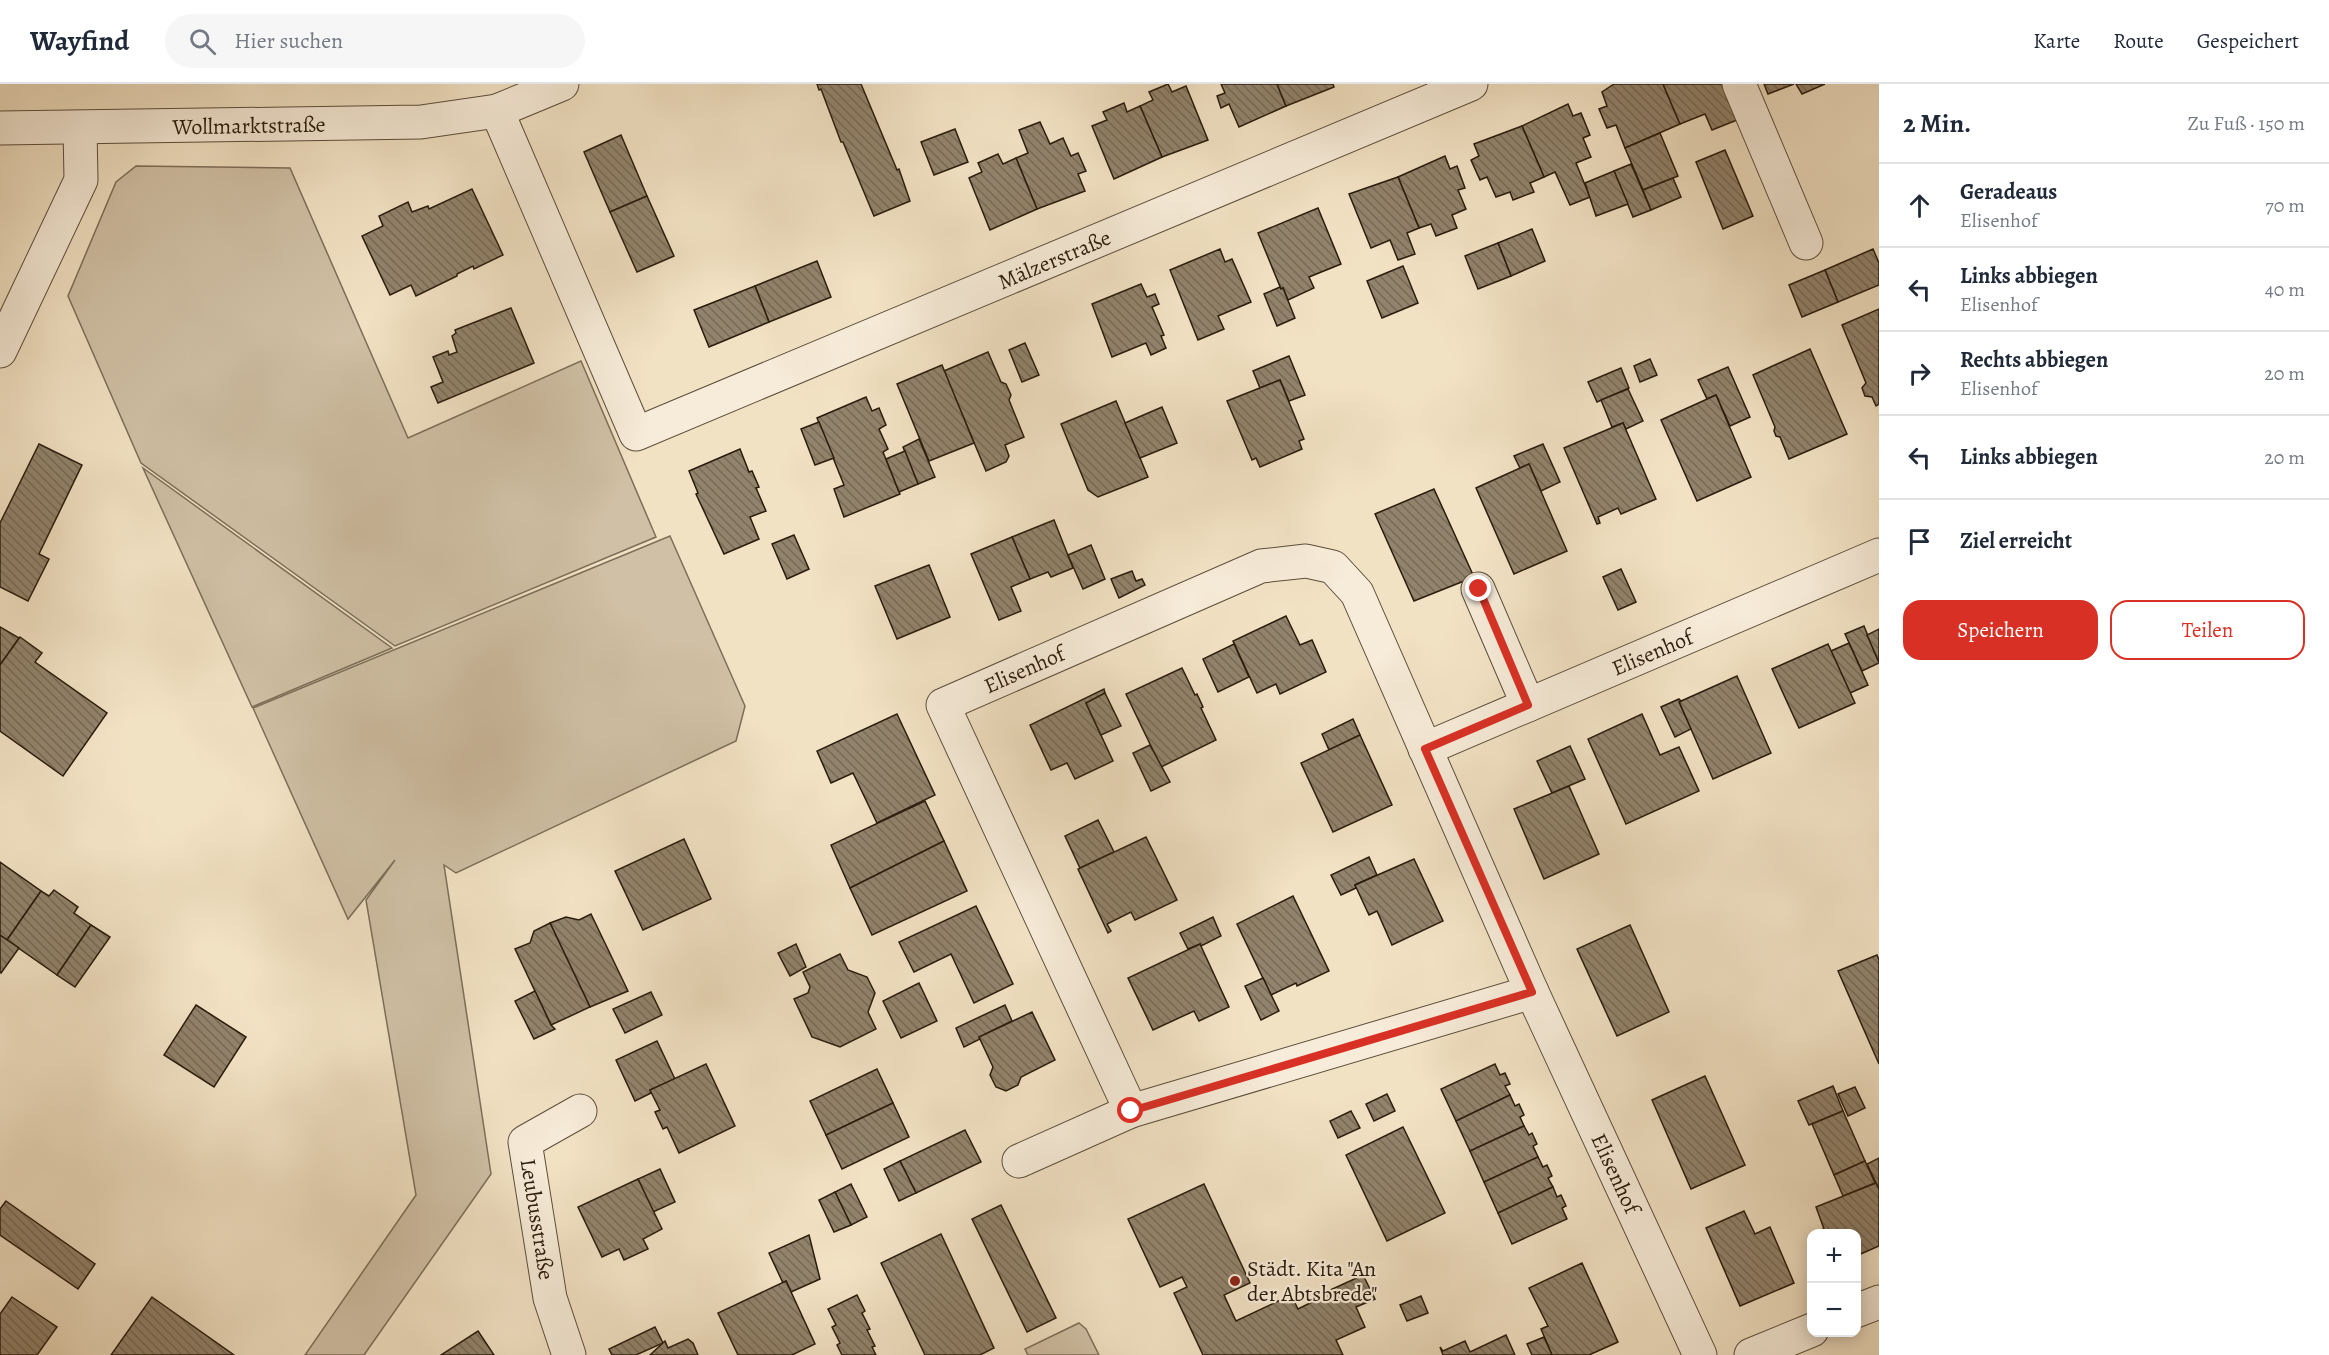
<!DOCTYPE html>
<html lang="de">
<head>
<meta charset="utf-8">
<style>
	:root { --surface:#fff; --page:#f6f6f7; --text:#1f2937; --muted:#747a83; --line:#e0e1e3; --accent:#d93025 }
	body { margin:0; font-family:Alegreya,serif; background:var(--page); color:var(--text) }
	.controls { position:absolute; right:18px; bottom:18px; display:grid; overflow:hidden; border-radius:12px; box-shadow:0 3px 15px #0003 }
	.controls button { width:54px; height:54px; display:grid; place-items:center; padding:0; border:0; border-bottom:2px solid var(--line); background:var(--surface); color:var(--text); font:30px sans-serif }
	.stop { position:absolute; width:18px; height:18px; margin:-14px; border:4px solid #d93025; border-radius:50%; background:#fff }
	.stop.end { background:#d93025; border-color:#fff; box-shadow:0 2px 6px #0008 }
	.list { margin:0; padding:0; list-style:none }
	h2 { display:flex; justify-content:space-between; align-items:center; height:78px; margin:0; padding:0 24px; font-size:26px }
	h2 small { font-size:20px; font-weight:400; color:var(--muted) }
	.list li { display:grid; grid-template-columns:39px 1fr auto; gap:18px; align-items:center; box-sizing:border-box; height:84px; padding:0 24px; border-top:2px solid var(--line) }
	.list b { display:block; font-size:22px; white-space:nowrap }
	.list p { margin:0; font-size:20px; white-space:nowrap; color:var(--muted) }
	.list em { font-size:20px; font-style:normal; color:var(--muted) }
	.actions { display:flex; gap:12px; padding:18px 24px }
	.actions a { flex:1; padding:14px 0; border:2px solid var(--accent); border-radius:18px; text-align:center; font-size:21px; color:var(--accent) }
	.actions .main { background:var(--accent); color:#fff }
	.icon { flex:none; width:33px; height:33px; fill:none; stroke:currentColor; stroke-width:2; stroke-linecap:round; stroke-linejoin:round }
	.map { position:relative; flex:none; width:1879px; height:1271px; overflow:hidden }
	header { display:flex; align-items:center; gap:36px; box-sizing:border-box; height:84px; padding:0 30px; background:var(--surface); border-bottom:2px solid var(--line) }
	header strong { font-size:28px }
	nav { display:flex; gap:33px; margin-inline-start:auto; font-size:21px }
	.search { width:420px; height:54px; background:var(--page); display:flex; align-items:center; gap:15px; box-sizing:border-box; padding:0 21px; border-radius:33px; color:var(--muted); font-size:22px }
	main { display:flex }
	aside { flex:1; background:var(--surface) }
	.map>svg:first-child { display:block }
</style>
</head>
<body>
<header>
<strong>Wayfind</strong>
<div class="search"><svg class="icon" aria-label="search" viewBox="0 0 24 24"><circle cx="10" cy="10" r="6"/><path d="M15 15l6 6"/></svg>Hier suchen</div>
<nav><a>Karte</a><a>Route</a><a>Gespeichert</a></nav>
</header>
<main>
<div class="map">
<svg width="1879" height="1271" viewBox="0 0 1879 1271">
	<defs>
		<pattern id="building-back-hatch" width="6" height="6" patternUnits="userSpaceOnUse" patternTransform="scale(1.5)"><rect width="6" height="6" fill="#92836c"/><path d="M-1 5l2 2M0 0l6 6M5-1l2 2" fill="none" stroke="#776a57"/></pattern>
	</defs>
	<rect width="100%" height="100%" fill="#f2e2c4"/>
	<filter id="stains"><feTurbulence type="fractalNoise" baseFrequency=".00333" numOctaves="4"/><feColorMatrix values="0 0 0 0 .2 0 0 0 0 .09 0 0 0 0 .02 0 0 0 .5 -.17"/></filter>
	<radialGradient id="worn" r=".72"><stop offset=".6" stop-color="#630" stop-opacity="0"/><stop offset="1" stop-color="#630" stop-opacity=".3"/></radialGradient>
	<!-- green -->
	<g fill="#d0c0a5" stroke="#7d6e59" stroke-width="1.5">
		<path d="M136,82L290,84L408,354L581,277L656,453L395,562L141,379L68,212L116,98Z"/>
		<path d="M143,384L392,564L252,623Z"/>
		<path d="M670,452L745,622L736,657L456,789L444,781L491,1090L364,1271H305L416,1111L366,816L395,776L348,835L253,624Z"/>
		<path d="M1079,1239L1086,1245L1099,1271H1028L1025,1265Z"/>
	</g>
	<!-- building -->
	<g fill="url(#building-back-hatch)" stroke="#2a1c0d" stroke-width="1.5">
		<path d="M817,0H861L897,86L899,85L910,117L874,132L843,58H841L821,5L819,6Z"/>
		<path d="M1168,0L1172,8L1186,2L1208,56L1162,73L1140,22L1153,16L1149,8Z"/>
		<path d="M1221,0H1277L1286,22L1239,43L1229,20L1221,24L1217,12L1225,9Z"/>
		<path d="M1277,0H1333L1334,3L1286,22Z"/>
		<path d="M1614,0H1663L1680,40L1625,64L1616,41L1607,44L1599,25L1607,22L1602,8Z"/>
		<path d="M1663,0H1727L1742,34L1712,46L1705,30L1680,40Z"/>
		<path d="M1764,0H1794L1768,10Z"/>
		<path d="M1796,0H1825L1802,10Z"/>
		<path d="M1124,19L1127,28L1140,22L1162,73L1114,95L1092,42L1107,36L1103,28Z"/>
		<path d="M1568,20L1573,32L1581,29L1590,51L1583,54L1591,73L1576,79L1590,113L1570,121L1555,88L1544,93L1522,42Z"/>
		<path d="M1040,38L1050,60L1063,54L1071,72L1078,69L1086,87L1078,90L1085,107L1037,125L1016,74L1028,69L1019,46Z"/>
		<path d="M1522,42L1544,93L1530,99L1534,108L1513,116L1510,108L1496,113L1487,93L1480,96L1471,76L1479,72L1474,60Z"/>
		<path d="M955,45L968,78L934,91L921,58Z"/>
		<path d="M1660,49L1678,92L1643,106L1625,64Z"/>
		<path d="M621,51L647,112L610,128L584,68Z"/>
		<path d="M1725,66L1753,132L1723,145L1696,78Z"/>
		<path d="M998,70L1003,80L1016,74L1037,125L990,146L969,94L982,88L978,79Z"/>
		<path d="M1445,72L1450,85L1457,82L1465,104L1458,106L1466,125L1452,131L1457,144L1436,152L1431,140L1419,144L1398,93Z"/>
		<path d="M1631,80L1651,126L1633,133L1614,87Z"/>
		<path d="M1614,87L1628,120L1596,132L1585,99Z"/>
		<path d="M1398,93L1419,144L1407,149L1415,170L1398,176L1390,156L1371,164L1349,110Z"/>
		<path d="M1673,94L1681,113L1651,126L1643,106Z"/>
		<path d="M472,105L503,171L474,185L473,182L457,190V192L416,212L411,201L390,211L362,152L383,142L379,132L408,118L412,128L428,122L429,125Z"/>
		<path d="M647,112L674,172L637,188L610,128Z"/>
		<path d="M1318,124L1341,180L1309,193L1314,204L1288,216L1283,204L1281,205L1258,149Z"/>
		<path d="M1532,145L1545,177L1511,192L1498,159Z"/>
		<path d="M1498,159L1511,192L1478,205L1465,172Z"/>
		<path d="M1220,165L1225,178L1232,175L1251,218L1218,232L1224,245L1198,256L1170,186Z"/>
		<path d="M1873,165L1879,179V201L1838,218L1825,186Z"/>
		<path d="M817,177L831,213L769,238L755,202Z"/>
		<path d="M1403,182L1418,219L1382,234L1367,197Z"/>
		<path d="M1825,186L1838,218L1802,233L1789,201Z"/>
		<path d="M1141,200L1147,213L1155,210L1159,220L1152,223L1164,251L1161,252L1166,264L1151,271L1146,259L1112,273L1092,220Z"/>
		<path d="M755,202L769,238L709,263L694,226Z"/>
		<path d="M1280,203L1281,205L1283,204L1295,234L1277,242L1264,210Z"/>
		<path d="M511,224L534,279L438,319L431,303L443,298L433,273L448,267L449,271L457,268L452,252L456,249L455,246Z"/>
		<path d="M1879,225V320L1876,322L1872,313L1865,312L1862,304L1866,299L1842,241Z"/>
		<path d="M1025,259L1039,291L1022,298L1009,266Z"/>
		<path d="M1810,265L1847,350L1789,375L1780,353L1776,352L1774,347L1775,343L1753,291Z"/>
		<path d="M988,268L1001,298L1006,300L1011,311L1009,316L1024,353L1005,361L1009,372L1006,378L986,387L944,287Z"/>
		<path d="M1289,272L1305,311L1289,317L1280,296L1260,304L1253,287Z"/>
		<path d="M1650,275L1657,291L1640,298L1634,282Z"/>
		<path d="M942,281L974,359L929,377L897,300Z"/>
		<path d="M1728,283L1750,333L1730,342L1716,311L1707,315L1698,296Z"/>
		<path d="M1621,284L1629,304L1597,318L1588,298Z"/>
		<path d="M1280,296L1304,355L1299,357L1302,365L1260,383L1256,374L1252,376L1227,317Z"/>
		<path d="M1628,305L1643,337L1626,345L1623,339L1612,343L1601,316Z"/>
		<path d="M1716,311L1751,393L1697,417L1661,336Z"/>
		<path d="M866,313L872,327L879,324L886,341L879,345L888,365L883,368L900,410L844,433L834,405L844,401L817,334Z"/>
		<path d="M1116,317L1148,393L1098,413L1088,406L1061,340Z"/>
		<path d="M1162,323L1177,359L1140,374L1125,339Z"/>
		<path d="M819,338L834,374L815,381L801,345Z"/>
		<path d="M1623,339L1656,415L1621,430L1618,424L1598,433L1600,439L1597,440L1564,364Z"/>
		<path d="M919,355L935,393L918,400L903,363Z"/>
		<path d="M39,360L82,381L39,470L49,475L28,517L0,503V439Z"/>
		<path d="M1543,360L1560,398L1541,407L1529,380L1520,384L1514,372Z"/>
		<path d="M740,365L749,388L752,387L759,403L756,404L766,427L750,433L759,455L724,470L696,410L698,409L689,387Z"/>
		<path d="M905,367L918,400L899,408L886,375Z"/>
		<path d="M1529,380L1567,467L1514,490L1476,404Z"/>
		<path d="M1434,405L1474,493L1414,517L1375,430Z"/>
		<path d="M1054,436L1073,484L1051,493L1048,488L1030,495L1012,453Z"/>
		<path d="M794,451L809,485L787,495L772,460Z"/>
		<path d="M1012,453L1030,495L1011,503L1021,527L999,536L971,470Z"/>
		<path d="M1091,461L1105,495L1083,505L1068,471Z"/>
		<path d="M929,481L950,533L897,555L875,502Z"/>
		<path d="M1621,485L1636,518L1618,526L1603,493Z"/>
		<path d="M1132,487L1136,497L1142,495L1145,501L1119,514L1111,495Z"/>
		<path d="M1286,532L1300,561L1312,556L1326,588L1280,610L1276,600L1257,609L1233,557Z"/>
		<path d="M1864,542L1879,579L1862,587L1845,550Z"/>
		<path d="M0,543L19,554L0,581Z"/>
		<path d="M1879,545V578L1867,551Z"/>
		<path d="M20,553L42,569L35,578L107,629L63,692L0,647V581Z"/>
		<path d="M1849,559L1868,601L1850,609L1831,567Z"/>
		<path d="M1234,560L1249,593L1218,608L1203,575Z"/>
		<path d="M1828,560L1855,619L1799,644L1772,585Z"/>
		<path d="M1182,584L1195,611L1197,610L1203,623L1201,624L1216,656L1161,683L1126,610Z"/>
		<path d="M1737,592L1771,669L1713,695L1679,618Z"/>
		<path d="M1104,605L1105,609L1086,619L1113,677L1075,695L1067,679L1051,686L1030,641Z"/>
		<path d="M1105,609L1121,642L1101,651L1086,619Z"/>
		<path d="M1679,615L1681,617L1679,618L1691,645L1675,653L1661,623Z"/>
		<path d="M897,630L935,711L877,739L853,689L831,699L817,667Z"/>
		<path d="M1642,630L1660,671L1679,663L1699,707L1626,740L1588,655Z"/>
		<path d="M1353,635L1360,651L1329,666L1322,650Z"/>
		<path d="M1360,651L1392,721L1333,748L1301,679Z"/>
		<path d="M1150,661L1170,698L1151,707L1133,669Z"/>
		<path d="M1570,662L1585,695L1552,709L1537,677Z"/>
		<path d="M1569,702L1599,770L1544,795L1514,725Z"/>
		<path d="M925,717L944,757L850,804L831,761Z"/>
		<path d="M1098,736L1114,768L1080,784L1065,752Z"/>
		<path d="M1146,753L1177,816L1135,836L1131,828L1107,840L1111,847L1108,849L1078,785Z"/>
		<path d="M684,755L711,815L643,846L615,787Z"/>
		<path d="M944,757L967,807L872,851L850,804Z"/>
		<path d="M1369,773L1377,791L1355,801L1356,804L1341,811L1331,791Z"/>
		<path d="M1414,775L1443,837L1392,861L1377,827L1369,831L1355,801Z"/>
		<path d="M0,778L41,807L7,856L0,851Z"/>
		<path d="M54,806L78,823L74,829L91,841L57,891L7,856L41,807L49,812Z"/>
		<path d="M1293,812L1329,887L1297,902L1296,899L1271,911L1237,840Z"/>
		<path d="M976,822L1013,900L974,919L951,870L914,888L899,858Z"/>
		<path d="M591,830L628,907L590,923L550,839L566,833L579,836Z"/>
		<path d="M1213,833L1221,852L1201,862L1200,860L1188,865L1180,849Z"/>
		<path d="M550,839L590,923L551,941L515,865L530,859L534,847Z"/>
		<path d="M91,841L110,853L75,903L57,891Z"/>
		<path d="M1630,841L1669,928L1617,952L1577,865Z"/>
		<path d="M0,851L19,864L1,889L0,888Z"/>
		<path d="M796,860L806,883L790,892L778,869Z"/>
		<path d="M1200,860L1229,923L1199,937L1194,927L1153,946L1128,894Z"/>
		<path d="M840,870L848,886L867,893L875,909L868,928L876,945L840,963L812,953L794,915L808,909L810,903L803,888Z"/>
		<path d="M1877,871L1879,876V980L1838,887Z"/>
		<path d="M1263,894L1279,927L1261,936L1245,902Z"/>
		<path d="M919,899L937,937L901,954L883,917Z"/>
		<path d="M535,907L551,941L555,945L534,955L515,917Z"/>
		<path d="M651,908L662,931L625,949L613,925Z"/>
		<path d="M196,921L246,953L214,1003L164,971Z"/>
		<path d="M1005,921L1012,937L979,953L980,955L964,963L956,944Z"/>
		<path d="M1032,928L1055,976L1021,993L1018,1001L1006,1007L996,1003L990,991L993,983L979,953Z"/>
		<path d="M657,957L675,995L650,1006L651,1009L635,1017L616,976Z"/>
		<path d="M706,980L735,1042L679,1069L667,1043L663,1045L655,1028L660,1026L650,1006Z"/>
		<path d="M1495,980L1500,991L1505,989L1510,1000L1505,1002L1510,1011L1456,1037L1441,1005Z"/>
		<path d="M877,985L893,1019L826,1051L810,1017Z"/>
		<path d="M1705,992L1745,1081L1691,1105L1652,1016Z"/>
		<path d="M1833,1002L1843,1027L1809,1041L1798,1017Z"/>
		<path d="M1855,1003L1865,1024L1848,1032L1838,1010Z"/>
		<path d="M1387,1010L1395,1027L1374,1037L1366,1020Z"/>
		<path d="M1510,1011L1515,1022L1519,1020L1524,1031L1520,1033L1524,1042L1470,1067L1456,1037Z"/>
		<path d="M893,1019L909,1053L842,1085L826,1051Z"/>
		<path d="M1351,1027L1360,1044L1338,1054L1330,1037Z"/>
		<path d="M1843,1027L1865,1077L1834,1091L1812,1040Z"/>
		<path d="M1524,1042L1529,1051L1532,1049L1537,1060L1533,1062L1538,1073L1484,1098L1470,1067Z"/>
		<path d="M1403,1043L1445,1129L1387,1157L1346,1071Z"/>
		<path d="M965,1046L981,1078L916,1109L900,1077Z"/>
		<path d="M1538,1073L1543,1083L1547,1081L1552,1092L1548,1094L1553,1103L1498,1129L1484,1098Z"/>
		<path d="M1879,1074V1105L1867,1080Z"/>
		<path d="M900,1077L916,1109L899,1117L884,1085Z"/>
		<path d="M1865,1077L1875,1099L1843,1112L1834,1091Z"/>
		<path d="M660,1085L675,1118L653,1128L638,1095Z"/>
		<path d="M638,1095L662,1145L643,1155L648,1165L624,1176L619,1165L602,1173L578,1123Z"/>
		<path d="M1876,1099L1879,1105V1162L1856,1172V1150H1818L1817,1147L1824,1145L1816,1123Z"/>
		<path d="M851,1100L867,1133L851,1141L835,1108Z"/>
		<path d="M1204,1100L1250,1199L1224,1211L1236,1237L1291,1211L1298,1225L1314,1217L1313,1214L1363,1191L1375,1215L1356,1223L1365,1243L1336,1256L1343,1271H1203L1174,1209L1187,1203L1182,1193L1160,1203L1128,1135Z"/>
		<path d="M1553,1103L1557,1113L1561,1111L1566,1122L1562,1124L1567,1135L1512,1160L1498,1129Z"/>
		<path d="M835,1108L851,1141L834,1148L819,1116Z"/>
		<path d="M6,1117L95,1180L78,1205L0,1151V1125Z"/>
		<path d="M1001,1121L1056,1234L1027,1248L972,1135Z"/>
		<path d="M1744,1127L1755,1150L1770,1143L1794,1199L1740,1222L1706,1144Z"/>
		<path d="M941,1150L994,1264L980,1271H925L881,1179Z"/>
		<path d="M809,1151L820,1195L791,1208L786,1197L783,1199L769,1169Z"/>
		<path d="M1582,1179L1618,1258L1589,1271H1552L1541,1245L1548,1242L1529,1204Z"/>
		<path d="M786,1197L815,1260L792,1271H738L718,1229Z"/>
		<path d="M857,1211L865,1227L862,1229L870,1245L867,1246L875,1262L872,1263L876,1271H842L837,1261L840,1259L832,1243L836,1241L828,1225Z"/>
		<path d="M1421,1212L1428,1229L1407,1237L1400,1221Z"/>
		<path d="M12,1213L57,1243L37,1271H0V1230Z"/>
		<path d="M152,1213L234,1271H111Z"/>
		<path d="M655,1243L663,1259L636,1271H612L609,1265Z"/>
		<path d="M478,1247L494,1271H441Z"/>
		<path d="M1506,1251L1515,1271H1443L1440,1263L1443,1267L1465,1257L1470,1268Z"/>
		<path d="M1544,1253L1552,1271H1532L1527,1260Z"/>
		<path d="M688,1255L693,1259L698,1271H650L665,1257L668,1264Z"/>
	</g>
	<g fill="none" stroke-linecap="round" stroke-linejoin="round">
		<!-- minor casing -->
		<g stroke="#5c4e3b" stroke-width="35">
			<g id="minor">
				<path d="M1739,0L1806,159"/>
				<path d="M497,27L636,350L1471,0"/>
				<path d="M0,44L421,38L497,27L562,0"/>
				<path d="M0,267L81,96L80,44"/>
				<path d="M1478,505L1528,621"/>
				<path d="M1425,665L1879,471"/>
				<path d="M1131,1027L943,621L1261,482L1306,477L1333,483L1357,509L1532,908L1700,1271"/>
				<path d="M1019,1077L1131,1027L1532,908"/>
				<path d="M1856,1227L1879,1218"/>
				<path d="M569,1271L550,1214L525,1058L580,1027"/>
				<path d="M1751,1271L1812,1246"/>
			</g>
		</g>
		<!-- minor -->
		<use href="#minor" stroke="#f7ecd9" stroke-width="33"/>
	</g>
	<g fill="none" stroke-linecap="round" stroke-linejoin="round">
		<!-- route -->
		<path stroke="#d93025" stroke-width="8" d="M1131,1027L1532,908L1425,665L1528,621L1479,505"/>
	</g>
	<!-- markers -->
	<circle fill="#8f2418" stroke="#f7ecd9" stroke-width="2" cx="1235" cy="1197" r="6"/>
	<g text-anchor="middle" stroke-width="4.5" stroke-linejoin="round" paint-order="stroke">
		<!-- street labels -->
		<g font-size="22" fill="#2a1c0d" stroke="#f7ecd9">
			<text transform="translate(249 41) rotate(-1)" y="8">Wollmarktstraße</text>
			<text transform="translate(1054 175) rotate(-23)" y="8">Mälzerstraße</text>
			<text transform="translate(1652 568) rotate(-23)" y="8">Elisenhof</text>
			<text transform="translate(1024 585) rotate(-24)" y="8">Elisenhof</text>
			<text transform="translate(1616 1089) rotate(65)" y="8">Elisenhof</text>
			<text transform="translate(538 1135) rotate(81)" y="8">Leubusstraße</text>
		</g>
		<!-- poi labels -->
		<g font-size="22" fill="#2a1c0d" stroke="#f7ecd9" text-anchor="start">
			<text x="1247" y="1192">Städt. Kita "An<tspan x="1247" dy="25">der Abtsbrede"</tspan></text>
		</g>
	</g>
	<rect width="100%" height="100%" filter="url(#stains)"/>
	<rect width="100%" height="100%" fill="url(#worn)"/>
</svg>
<div class="controls">
<button>+</button>
<button>−</button>
</div>
<div class="stop" style="left:1131px;top:1027px"></div>
<div class="stop end" style="left:1479px;top:505px"></div>
</div>
<aside>
<h2>2 Min.<small>Zu Fuß · 150 m</small></h2>
<ul class="list">
<li><svg class="icon" aria-label="ahead" viewBox="0 0 24 24"><path d="M12 20V5M6 11l6-6 6 6"/></svg><div><b>Geradeaus</b><p>Elisenhof</p></div><em>70 m</em></li>
<li><svg class="icon" aria-label="left" viewBox="0 0 24 24"><path d="M17 20v-9H6M10 6l-5 5 5 5"/></svg><div><b>Links abbiegen</b><p>Elisenhof</p></div><em>40 m</em></li>
<li><svg class="icon" aria-label="right" viewBox="0 0 24 24"><path d="M7 20v-9h11M14 6l5 5-5 5"/></svg><div><b>Rechts abbiegen</b><p>Elisenhof</p></div><em>20 m</em></li>
<li><svg class="icon" aria-label="left" viewBox="0 0 24 24"><path d="M17 20v-9H6M10 6l-5 5 5 5"/></svg><div><b>Links abbiegen</b></div><em>20 m</em></li>
<li><svg class="icon" aria-label="arrive" viewBox="0 0 24 24"><path d="M6 21V4h12l-3 4 3 4H6"/></svg><div><b>Ziel erreicht</b></div></li>
</ul>
<div class="actions"><a class="main">Speichern</a><a>Teilen</a></div>
</aside>
</main>
</body>
</html>
